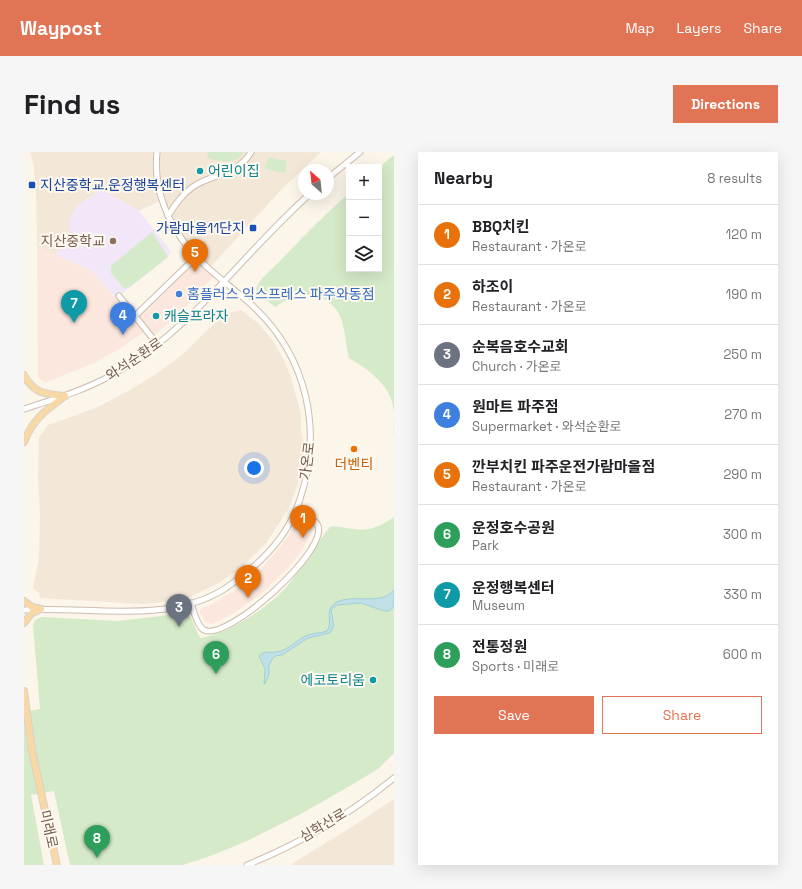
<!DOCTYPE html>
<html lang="en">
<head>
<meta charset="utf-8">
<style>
	:root { --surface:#fff; --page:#f6f6f6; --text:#202124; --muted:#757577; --line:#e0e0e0; --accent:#e17454 }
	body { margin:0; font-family:"Space Grotesk","Noto Sans KR",sans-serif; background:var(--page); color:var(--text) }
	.controls { position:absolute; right:12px; top:12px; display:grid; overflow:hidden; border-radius:0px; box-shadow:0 4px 16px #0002 }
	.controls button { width:36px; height:36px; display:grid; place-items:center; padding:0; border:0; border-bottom:1px solid var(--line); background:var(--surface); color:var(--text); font:20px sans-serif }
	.compass { position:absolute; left:274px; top:12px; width:36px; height:36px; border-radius:50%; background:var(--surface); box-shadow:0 4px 16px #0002; rotate:333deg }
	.you { position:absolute; left:230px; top:316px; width:14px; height:14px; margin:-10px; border:3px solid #fff; border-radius:50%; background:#1a73e8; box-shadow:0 0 0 6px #1a73e833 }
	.badge { display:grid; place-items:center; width:26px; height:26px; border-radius:50%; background:var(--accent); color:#fff; font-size:13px; font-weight:700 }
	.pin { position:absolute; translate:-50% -33px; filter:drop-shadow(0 1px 2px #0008) }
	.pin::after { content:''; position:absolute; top:21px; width:14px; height:12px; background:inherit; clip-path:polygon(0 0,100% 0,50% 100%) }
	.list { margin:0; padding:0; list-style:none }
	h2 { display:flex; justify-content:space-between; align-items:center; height:52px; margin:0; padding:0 16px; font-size:17px }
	h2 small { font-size:13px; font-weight:400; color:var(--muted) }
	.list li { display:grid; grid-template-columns:26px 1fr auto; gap:12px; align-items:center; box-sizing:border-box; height:60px; padding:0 16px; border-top:1px solid var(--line) }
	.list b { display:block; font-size:15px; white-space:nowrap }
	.list p { margin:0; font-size:13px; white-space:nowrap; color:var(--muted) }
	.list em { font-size:13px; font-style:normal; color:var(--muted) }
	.actions { display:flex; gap:8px; padding:12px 16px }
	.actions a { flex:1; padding:9px 0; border:1px solid var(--accent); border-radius:0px; text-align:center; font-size:14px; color:var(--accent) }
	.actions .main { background:var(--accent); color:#fff }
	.icon { flex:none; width:22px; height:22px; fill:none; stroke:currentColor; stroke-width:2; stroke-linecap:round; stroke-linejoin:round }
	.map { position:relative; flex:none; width:370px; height:713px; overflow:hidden; border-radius:0px }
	header { display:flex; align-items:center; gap:24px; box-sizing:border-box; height:56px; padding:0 20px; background:var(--accent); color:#fff }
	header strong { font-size:19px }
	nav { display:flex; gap:22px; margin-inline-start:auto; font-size:14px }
	.intro { display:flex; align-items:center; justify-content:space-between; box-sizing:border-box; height:96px; padding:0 24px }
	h1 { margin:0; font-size:28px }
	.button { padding:10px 18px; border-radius:0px; background:var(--accent); color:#fff; font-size:14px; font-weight:700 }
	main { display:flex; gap:24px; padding:0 24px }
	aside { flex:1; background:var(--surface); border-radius:0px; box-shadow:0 4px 16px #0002 }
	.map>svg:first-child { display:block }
</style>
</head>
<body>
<header>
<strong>Waypost</strong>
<nav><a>Map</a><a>Layers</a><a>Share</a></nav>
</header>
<div class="intro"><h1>Find us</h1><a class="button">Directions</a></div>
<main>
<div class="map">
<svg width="370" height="713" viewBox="0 0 370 713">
	<rect width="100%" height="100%" fill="#fcf5ea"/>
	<!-- residential -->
	<g fill="#f3e7d8">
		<path d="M6,0H297L258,37L190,111L184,115L154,83L138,48L115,59L82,40L75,39L53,54L45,69L46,78L32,103L13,95L12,40L10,15Z"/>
		<path d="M217,158L234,171L249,189L261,210L267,226L277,262V280L280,291L279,308L274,332L265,356L242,391L218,415L195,431L166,445L153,448L120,452L16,446L15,441L9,436L15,406L16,364L14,325L15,286L24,273L72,256L106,238L132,222L158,203L200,162Z"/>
		<path d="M370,647V713H266L334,671Z"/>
	</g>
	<!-- commercial -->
	<g fill="#fce7de">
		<path d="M13,95L67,118L91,146L95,144L111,164L172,105L192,122L154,163L128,185L122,179L95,197L72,210L21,231L14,225Z"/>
		<path d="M276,367L279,368L286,373L288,377L287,382L278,398L264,416L236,443L210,461L188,472L181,470L175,458L188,452L215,436L231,423L253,399Z"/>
	</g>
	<!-- education -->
	<path fill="#f2e6f9" d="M75,39L82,40L115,59L147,99L144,105L92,146L67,118L32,103L46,78L45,69L53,54Z"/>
	<!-- green -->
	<g fill="#d5eac8">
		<path d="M184,0H219C213,14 194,9 183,6Z"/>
		<path d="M370,3V287C369,278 370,270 370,262C369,234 346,219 325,206C321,191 322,176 315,162C312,156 307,152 302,148C284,138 267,143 251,155L235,142L232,137C235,127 247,118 254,111C277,87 300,63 325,41V117H355V15Z"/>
		<path d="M244,5L263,9L261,21L241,17Z"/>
		<path d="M128,80L144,105L106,135L100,136L87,121V114Z"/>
		<path d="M370,365V601L354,617L319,638L273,664L223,689L189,703L159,713H46L30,639L7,643L20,713H0V560L16,557L9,473L11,468L18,465L94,469L162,461C171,466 170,479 177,486C207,480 246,455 265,432C279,414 291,393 306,375L309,374C337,378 346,382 370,365Z"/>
	</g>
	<!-- water -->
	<path fill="#bee0e6" stroke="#a5cfd7" d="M370,438V455L365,459H360L337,451L313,453L307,458L310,474L306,481L284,486L258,503L251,504L249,506L245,513V522L241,532H240L241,517L235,504C240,498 247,501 253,500C265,498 273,487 284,483C290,481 297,481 303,479C309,471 301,460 309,453C319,442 347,450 360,445C364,444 367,440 370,438Z"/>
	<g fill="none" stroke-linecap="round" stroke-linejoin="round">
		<!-- minor casing -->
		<g stroke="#cebdaf" stroke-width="7">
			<g id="minor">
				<path d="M304,26L336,0"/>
				<path d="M144,64C151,53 158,42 170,34C189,22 215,22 227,0"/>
				<path d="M95,144L134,193"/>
				<path d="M111,164L172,105"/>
				<path d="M0,257C34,246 68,236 98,217C172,173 222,98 286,42"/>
				<path d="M167,451C169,458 174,475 180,478C203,490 304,399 294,374C291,366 278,362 272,358"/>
				<path d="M0,458C63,454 140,472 197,439C209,432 219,423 229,415C250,397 268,373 276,347C299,278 283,206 231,156C211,137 185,120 168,100C144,73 129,37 133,0"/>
				<path d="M223,713C275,692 326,662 370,626"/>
			</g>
		</g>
		<!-- major casing -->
		<g stroke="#d9d1cd" stroke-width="8">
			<g id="major">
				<path d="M0,223C10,242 22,242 41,244"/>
				<path d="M0,290C9,267 22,258 41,244"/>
				<path d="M0,449L8,455L17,457"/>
				<path d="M0,471L8,461L17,457"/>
				<path d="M0,539L8,599L33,713"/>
			</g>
		</g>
		<!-- minor -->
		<use href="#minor" stroke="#fff" stroke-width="5"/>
		<!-- major -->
		<use href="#major" stroke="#f8d9a5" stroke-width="6"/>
	</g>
	<!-- markers -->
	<g fill="#0f9aa8" stroke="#fef9f0" stroke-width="1.5">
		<circle cx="176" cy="19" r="4"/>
		<circle cx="132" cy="164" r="4"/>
		<circle cx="349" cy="528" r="4"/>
	</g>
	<g fill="#1a4fb4" stroke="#fef9f0" stroke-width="1.5">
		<rect x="4" y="29" width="8" height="8" rx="2"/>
		<rect x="225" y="72" width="8" height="8" rx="2"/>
	</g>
	<circle fill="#8d6e63" stroke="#fef9f0" stroke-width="1.5" cx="89" cy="89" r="4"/>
	<circle fill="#3f7fe0" stroke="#fef9f0" stroke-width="1.5" cx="155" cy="142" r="4"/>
	<circle fill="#e8710a" stroke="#fef9f0" stroke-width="1.5" cx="330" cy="297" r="4"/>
	<g text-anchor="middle" stroke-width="4" stroke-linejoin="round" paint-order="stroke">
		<!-- culture labels -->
		<g font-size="14" fill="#0d838f" stroke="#fef9f0" text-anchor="start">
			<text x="184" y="24">어린이집</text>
			<text x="140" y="169">캐슬프라자</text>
			<text x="341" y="533" text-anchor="end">에코토리움</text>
		</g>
		<!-- transit labels -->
		<g font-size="14" fill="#164399" stroke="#fef9f0" text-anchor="start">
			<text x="16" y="38">지산중학교.운정행복센터</text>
			<text x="221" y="81" text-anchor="end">가람마을11단지</text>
		</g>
		<!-- education labels -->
		<g font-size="14" fill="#785e54" stroke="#fef9f0" text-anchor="end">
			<text x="81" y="94">지산중학교</text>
		</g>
		<!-- shop labels -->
		<g font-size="14" fill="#366cbe" stroke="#fef9f0" text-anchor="start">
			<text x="163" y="147">홈플러스 익스프레스 파주와동점</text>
		</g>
		<!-- street labels -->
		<g font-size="14" fill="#765c4d" stroke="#fef9f0">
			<text transform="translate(110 207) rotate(-34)" y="5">와석순환로</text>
			<text transform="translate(283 309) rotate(-83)" y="5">가온로</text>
			<text transform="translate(299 673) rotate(-31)" y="5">심학산로</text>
			<text transform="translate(25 677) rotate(77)" y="5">미래로</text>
		</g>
		<!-- food labels -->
		<g font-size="14" fill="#c56008" stroke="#fef9f0">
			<text x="330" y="317">더벤티</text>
		</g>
	</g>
</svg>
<div class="controls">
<button>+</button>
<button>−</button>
<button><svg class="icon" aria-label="layers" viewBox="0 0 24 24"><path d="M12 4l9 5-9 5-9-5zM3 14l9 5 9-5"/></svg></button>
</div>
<svg class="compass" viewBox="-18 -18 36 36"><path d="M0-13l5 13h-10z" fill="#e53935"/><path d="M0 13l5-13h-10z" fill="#757577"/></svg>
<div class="you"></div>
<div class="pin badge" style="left:279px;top:386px;background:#e8710a">1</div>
<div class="pin badge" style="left:224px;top:446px;background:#e8710a">2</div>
<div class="pin badge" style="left:155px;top:475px;background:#6b7280">3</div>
<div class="pin badge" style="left:99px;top:183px;background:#3f7fe0">4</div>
<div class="pin badge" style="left:171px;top:120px;background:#e8710a">5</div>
<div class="pin badge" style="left:192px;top:522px;background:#2e9e5b">6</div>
<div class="pin badge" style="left:50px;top:171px;background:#0f9aa8">7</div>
<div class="pin badge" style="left:73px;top:706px;background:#2e9e5b">8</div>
</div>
<aside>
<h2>Nearby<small>8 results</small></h2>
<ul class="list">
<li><span class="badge" style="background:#e8710a">1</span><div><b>BBQ치킨</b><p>Restaurant · 가온로</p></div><em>120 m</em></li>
<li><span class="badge" style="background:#e8710a">2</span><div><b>하조이</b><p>Restaurant · 가온로</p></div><em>190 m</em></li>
<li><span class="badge" style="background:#6b7280">3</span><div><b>순복음호수교회</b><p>Church · 가온로</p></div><em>250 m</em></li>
<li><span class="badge" style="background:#3f7fe0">4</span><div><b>원마트 파주점</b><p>Supermarket · 와석순환로</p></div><em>270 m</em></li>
<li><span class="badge" style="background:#e8710a">5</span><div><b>깐부치킨 파주운전가람마을점</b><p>Restaurant · 가온로</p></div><em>290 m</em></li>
<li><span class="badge" style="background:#2e9e5b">6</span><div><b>운정호수공원</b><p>Park</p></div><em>300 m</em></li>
<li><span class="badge" style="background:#0f9aa8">7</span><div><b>운정행복센터</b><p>Museum</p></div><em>330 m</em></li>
<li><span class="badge" style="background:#2e9e5b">8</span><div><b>전통정원</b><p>Sports · 미래로</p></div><em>600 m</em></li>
</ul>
<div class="actions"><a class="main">Save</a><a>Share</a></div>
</aside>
</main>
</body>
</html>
